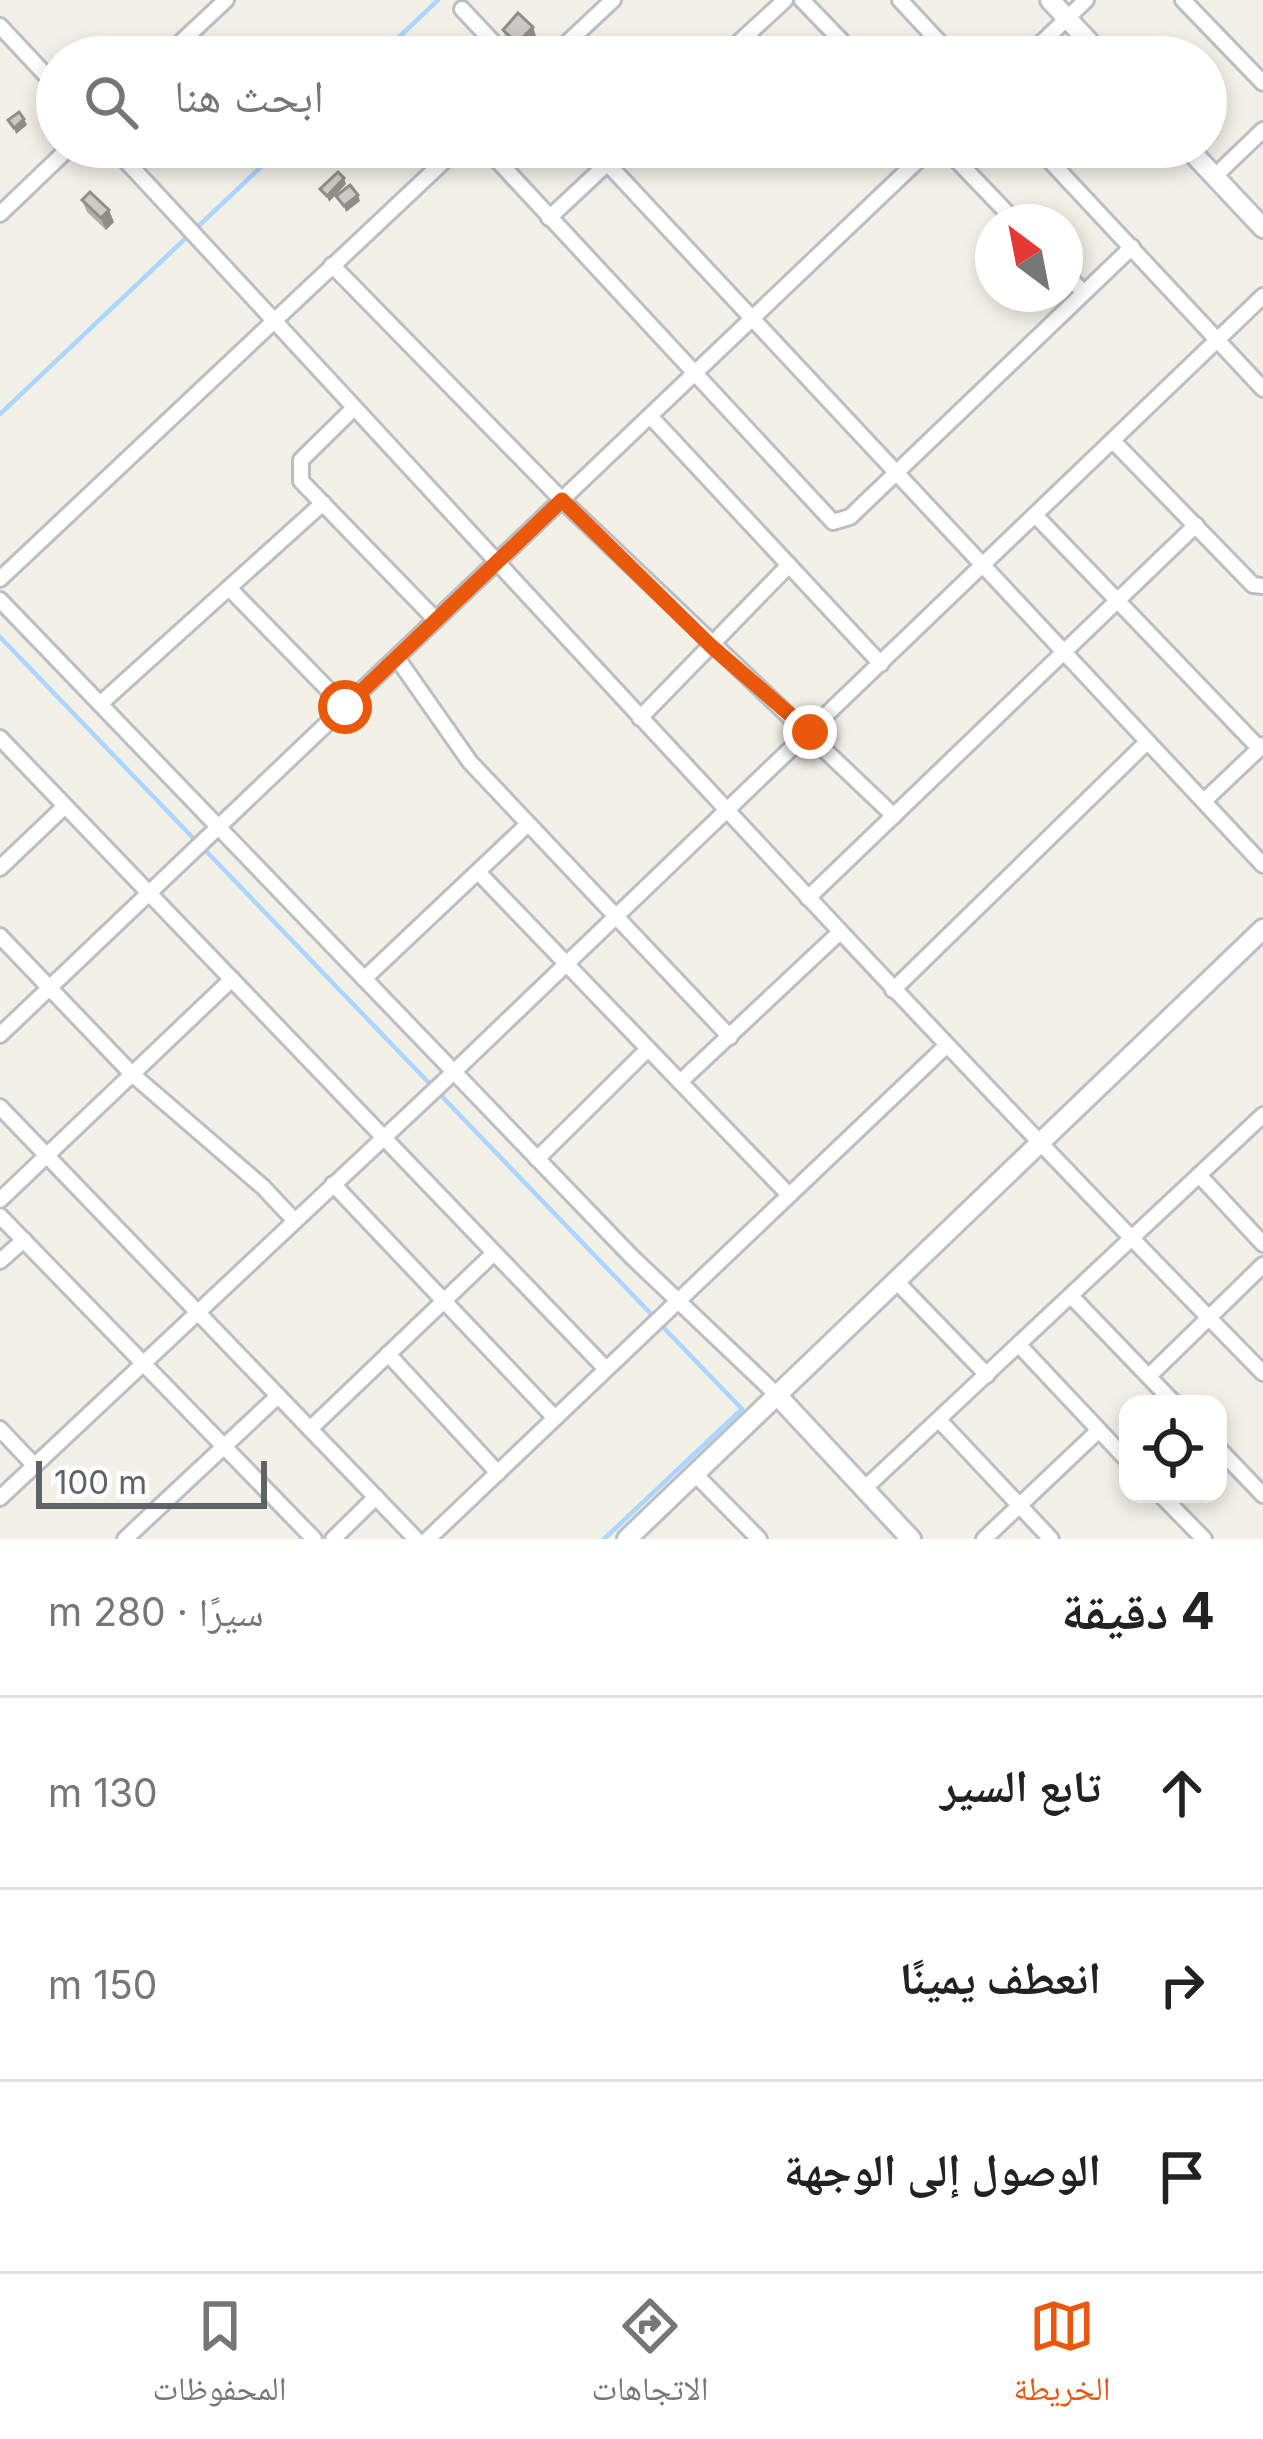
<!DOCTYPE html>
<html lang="ar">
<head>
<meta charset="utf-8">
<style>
	:root { --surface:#fff; --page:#f2f2f2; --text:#222; --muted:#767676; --line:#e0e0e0; --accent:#ea580c }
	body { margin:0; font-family:Inter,"Noto Naskh Arabic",sans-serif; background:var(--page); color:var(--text); direction:rtl }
	.controls { position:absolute; right:36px; bottom:36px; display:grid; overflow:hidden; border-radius:24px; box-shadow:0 6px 18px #0003 }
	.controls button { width:108px; height:108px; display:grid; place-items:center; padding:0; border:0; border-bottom:3px solid var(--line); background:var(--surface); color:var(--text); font:60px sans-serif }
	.compass { position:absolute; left:975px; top:204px; width:108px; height:108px; border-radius:50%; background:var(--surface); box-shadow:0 6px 18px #0003; rotate:328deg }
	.scale { position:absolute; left:36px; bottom:30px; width:231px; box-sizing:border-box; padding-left:12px; border:6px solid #5e6269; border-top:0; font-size:33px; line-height:42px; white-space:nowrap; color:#5e6269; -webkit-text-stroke:9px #fff; paint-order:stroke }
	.stop { position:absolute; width:36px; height:36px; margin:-27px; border:9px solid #ea580c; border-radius:50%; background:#fff }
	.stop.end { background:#ea580c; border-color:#fff; box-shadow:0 3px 12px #0008 }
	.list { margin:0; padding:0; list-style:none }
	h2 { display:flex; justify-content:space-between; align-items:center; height:156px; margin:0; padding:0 48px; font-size:51px }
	h2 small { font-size:39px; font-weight:400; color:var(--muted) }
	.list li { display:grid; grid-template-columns:78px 1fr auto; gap:36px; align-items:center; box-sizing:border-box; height:192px; padding:0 48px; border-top:3px solid var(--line) }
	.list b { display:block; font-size:45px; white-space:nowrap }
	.list em { font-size:39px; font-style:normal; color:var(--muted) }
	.icon { flex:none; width:66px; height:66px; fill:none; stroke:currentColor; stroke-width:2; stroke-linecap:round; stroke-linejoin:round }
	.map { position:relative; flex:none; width:1263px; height:1539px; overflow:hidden; direction:ltr }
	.search { position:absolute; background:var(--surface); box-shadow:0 6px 18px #0003; left:36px; right:36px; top:36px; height:132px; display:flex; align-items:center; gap:30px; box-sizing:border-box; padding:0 42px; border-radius:66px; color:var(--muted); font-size:45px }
	.sheet { height:732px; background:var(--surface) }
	nav { display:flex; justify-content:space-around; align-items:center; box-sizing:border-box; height:168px; border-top:3px solid var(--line); background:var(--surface); font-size:33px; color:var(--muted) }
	nav a { display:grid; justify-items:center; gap:6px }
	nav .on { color:var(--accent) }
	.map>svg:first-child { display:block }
</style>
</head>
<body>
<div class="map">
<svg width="1263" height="1539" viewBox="0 0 1263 1539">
	<rect width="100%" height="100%" fill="#f2f0e7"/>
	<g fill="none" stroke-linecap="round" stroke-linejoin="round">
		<!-- stream -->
		<g stroke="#aad6ff" stroke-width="4.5">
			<path d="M378,57L438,0"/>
			<path d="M0,414L282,147"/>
			<path d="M0,637L196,841"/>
			<path d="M204,849L653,1316"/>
			<path d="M604,1539L742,1409L661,1325"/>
		</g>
		<!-- street casing -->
		<g stroke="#bbbec3" stroke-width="20">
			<g id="street">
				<path d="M802,0L857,57"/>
				<path d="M900,0L953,57"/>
				<path d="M1183,0L1263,83"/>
				<path d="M462,9L507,57"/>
				<path d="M0,26L57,87"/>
				<path d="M165,57L226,0"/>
				<path d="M552,57L613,0"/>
				<path d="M723,57L785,0"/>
				<path d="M1027,57L1086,0"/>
				<path d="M113,147C495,557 870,973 1263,1373"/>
				<path d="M485,147L833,522L850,517L1132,247"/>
				<path d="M592,147L1263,865"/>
				<path d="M944,147L1016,222"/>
				<path d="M1037,147L1263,389"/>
				<path d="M1215,176L1263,130"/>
				<path d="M0,214L70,147"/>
				<path d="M549,218L625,147"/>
				<path d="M332,265L562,500L894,816"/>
				<path d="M1065,273L1083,292"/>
				<path d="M353,409L301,460V481L436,620"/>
				<path d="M650,416L881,664"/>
				<path d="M1114,442L1253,585L1263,586"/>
				<path d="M1036,516L1259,748"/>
				<path d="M0,579L459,147"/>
				<path d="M229,588L345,707"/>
				<path d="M0,600L632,1257L776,1394"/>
				<path d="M397,658L470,762L730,1037"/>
				<path d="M100,704L323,503"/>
				<path d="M640,718L789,565"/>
				<path d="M0,738L606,1369"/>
				<path d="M1204,801L1263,745"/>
				<path d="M0,868L65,806"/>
				<path d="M478,872L789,1195"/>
				<path d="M808,898L1196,525"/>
				<path d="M0,936L132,1074L263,1187L295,1221"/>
				<path d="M364,979L528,824"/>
				<path d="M893,990L1147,742"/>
				<path d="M0,1035L932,147"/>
				<path d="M680,1082L840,932"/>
				<path d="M0,1107L416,1539"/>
				<path d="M537,1159L648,1049"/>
				<path d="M1199,1175L1263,1244"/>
				<path d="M333,1184L555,1418"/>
				<path d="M0,1200L232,979"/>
				<path d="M0,1216L314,1539"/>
				<path d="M0,1261L24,1240"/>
				<path d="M896,1281L987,1375"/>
				<path d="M1071,1296L1175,1404"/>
				<path d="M1019,1345L1128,1461"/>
				<path d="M388,1354L498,1473"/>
				<path d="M1149,1376L1263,1265"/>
				<path d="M939,1420L1051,1539"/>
				<path d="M0,1429L34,1465"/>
				<path d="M310,1429L494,1253"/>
				<path d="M1218,1448L1263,1495"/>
				<path d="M695,1474L759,1539"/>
				<path d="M864,1489L1263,1115"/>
				<path d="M1160,1494L1204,1539"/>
				<path d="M0,1498L438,1087L1263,296"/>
				<path d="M125,1539L278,1396"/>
				<path d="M333,1539L376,1497"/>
				<path d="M428,1539L946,1046"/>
				<path d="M984,1539L1099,1430"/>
			</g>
		</g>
		<!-- secondary casing -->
		<g stroke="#bcbfc6" stroke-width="24">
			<g id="secondary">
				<path d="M1050,0L1103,57"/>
				<path d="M1187,147L1263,228"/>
				<path d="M776,1394L911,1539"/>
				<path d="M627,1539L1263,929"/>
			</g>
		</g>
		<!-- street -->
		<use href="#street" stroke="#fff" stroke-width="14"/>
		<!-- secondary -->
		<use href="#secondary" stroke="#fff" stroke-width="18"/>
	</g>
	<!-- wall -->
	<g fill="#b0aea9">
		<path d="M503,30L537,39L521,55L507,42Z"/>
		<path d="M82,200L114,222L106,230L87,212Z"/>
	</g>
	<!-- shaded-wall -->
	<g fill="#908d89">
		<path d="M533,27L537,39L521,55L517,43Z"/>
		<path d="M24,119L27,125L16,134L14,128Z"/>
		<path d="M344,178L346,184L329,202L327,196Z"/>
		<path d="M358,195L360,201L346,212L344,206Z"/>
		<path d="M109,210L114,222L106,230L101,218Z"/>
	</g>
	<!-- building -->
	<g fill="#cdcac4" stroke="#908d89" stroke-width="3">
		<path d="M518,13L533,27L517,43L503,30Z"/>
		<path d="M638,38L648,52L642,56L632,42Z"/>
		<path d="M19,112L24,119L14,128L8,120Z"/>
		<path d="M338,172L344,178L327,196L320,189Z"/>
		<path d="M350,185L358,195L344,206L336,196Z"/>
		<path d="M90,192L109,210L101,218L82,200Z"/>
	</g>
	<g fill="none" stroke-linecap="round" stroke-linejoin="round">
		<!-- route -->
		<path stroke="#ea580c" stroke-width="15" d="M345,707L562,500L711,646L810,732"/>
	</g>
</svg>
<div class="controls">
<button><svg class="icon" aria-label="locate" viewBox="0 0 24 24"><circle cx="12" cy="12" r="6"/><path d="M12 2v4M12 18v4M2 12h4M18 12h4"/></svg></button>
</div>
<svg class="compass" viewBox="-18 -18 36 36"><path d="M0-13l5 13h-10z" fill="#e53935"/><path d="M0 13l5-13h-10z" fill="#767676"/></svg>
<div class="scale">100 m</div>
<div class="stop" style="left:345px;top:707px"></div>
<div class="stop end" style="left:810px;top:732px"></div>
<div class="search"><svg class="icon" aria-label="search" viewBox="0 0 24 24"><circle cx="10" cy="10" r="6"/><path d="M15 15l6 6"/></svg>ابحث هنا</div>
</div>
<section class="sheet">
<h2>4 دقيقة<small>سيرًا · 280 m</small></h2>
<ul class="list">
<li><svg class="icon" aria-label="ahead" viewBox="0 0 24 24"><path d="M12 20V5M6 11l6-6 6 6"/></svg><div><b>تابع السير</b></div><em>130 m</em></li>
<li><svg class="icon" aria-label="right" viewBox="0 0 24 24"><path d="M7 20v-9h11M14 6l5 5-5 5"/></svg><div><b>انعطف يمينًا</b></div><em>150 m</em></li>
<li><svg class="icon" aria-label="arrive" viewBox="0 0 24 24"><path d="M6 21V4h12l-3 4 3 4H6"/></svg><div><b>الوصول إلى الوجهة</b></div></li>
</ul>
</section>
<nav>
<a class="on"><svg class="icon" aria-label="map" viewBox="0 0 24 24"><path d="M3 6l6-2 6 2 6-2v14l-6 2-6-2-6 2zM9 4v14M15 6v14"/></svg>الخريطة</a>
<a><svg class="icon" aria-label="directions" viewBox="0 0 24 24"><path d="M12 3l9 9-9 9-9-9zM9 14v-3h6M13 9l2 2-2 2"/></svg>الاتجاهات</a>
<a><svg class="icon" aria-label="saved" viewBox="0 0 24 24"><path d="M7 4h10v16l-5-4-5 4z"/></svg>المحفوظات</a>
</nav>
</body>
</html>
